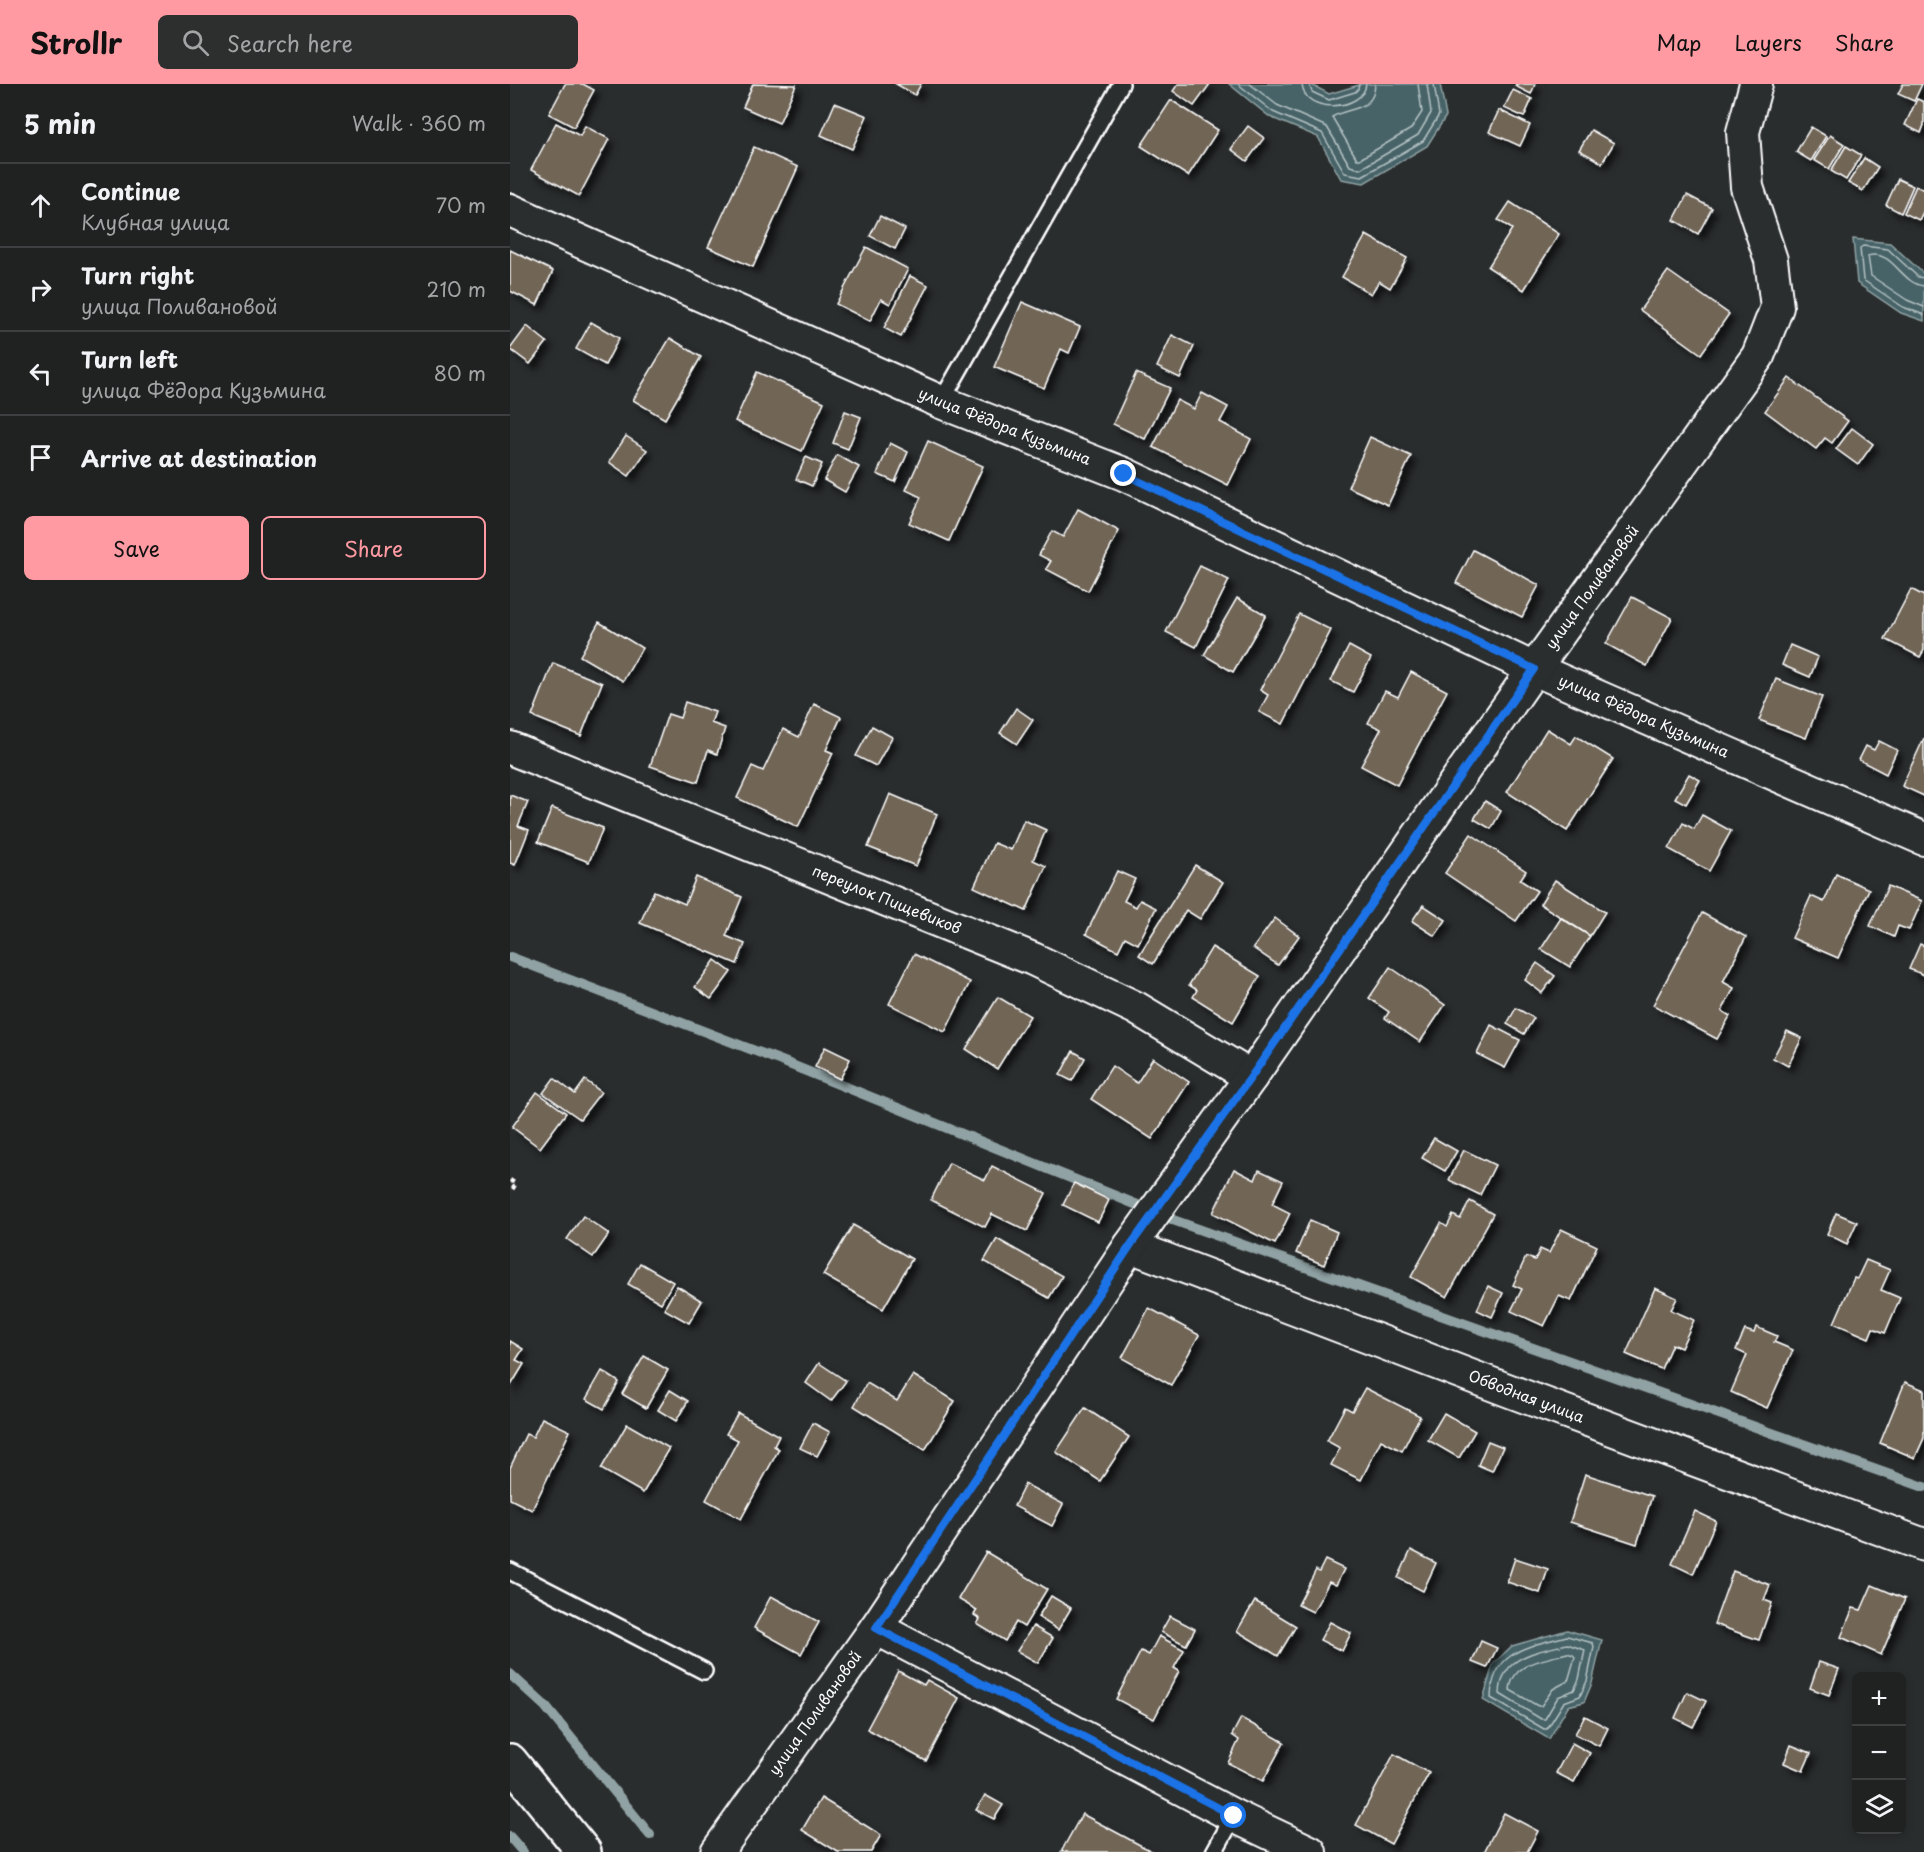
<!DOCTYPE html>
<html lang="en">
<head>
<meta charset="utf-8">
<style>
	:root { --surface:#202222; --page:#2d2f2f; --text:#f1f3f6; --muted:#a2a4a5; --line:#3d3f40; --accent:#ff9aa2 }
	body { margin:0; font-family:"Playpen Sans",sans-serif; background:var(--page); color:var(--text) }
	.controls { position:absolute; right:18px; bottom:18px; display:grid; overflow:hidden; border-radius:9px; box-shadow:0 3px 9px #0003 }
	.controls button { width:54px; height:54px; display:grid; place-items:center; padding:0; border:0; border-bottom:2px solid var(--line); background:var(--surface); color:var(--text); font:30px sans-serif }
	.stop { position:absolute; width:18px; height:18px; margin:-14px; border:4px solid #1a73e8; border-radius:50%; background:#fff }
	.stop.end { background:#1a73e8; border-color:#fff; box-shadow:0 2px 6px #0008 }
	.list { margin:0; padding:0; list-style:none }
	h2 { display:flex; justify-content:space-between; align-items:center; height:78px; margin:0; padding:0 24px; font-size:26px }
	h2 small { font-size:20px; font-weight:400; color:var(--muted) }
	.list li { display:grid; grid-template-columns:39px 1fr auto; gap:18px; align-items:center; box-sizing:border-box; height:84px; padding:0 24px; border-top:2px solid var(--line) }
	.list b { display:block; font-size:22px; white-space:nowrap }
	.list p { margin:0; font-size:20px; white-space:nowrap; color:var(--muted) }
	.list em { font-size:20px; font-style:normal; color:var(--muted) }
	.actions { display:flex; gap:12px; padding:18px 24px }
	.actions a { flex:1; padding:14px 0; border:2px solid var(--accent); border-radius:9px; text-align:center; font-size:21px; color:var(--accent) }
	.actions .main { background:var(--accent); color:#111 }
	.icon { flex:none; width:33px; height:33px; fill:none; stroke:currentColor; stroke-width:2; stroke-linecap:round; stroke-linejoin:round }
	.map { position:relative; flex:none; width:1414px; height:1768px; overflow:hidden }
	header { display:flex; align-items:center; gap:36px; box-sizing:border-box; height:84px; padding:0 30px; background:var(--accent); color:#111 }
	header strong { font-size:28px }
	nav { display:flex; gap:33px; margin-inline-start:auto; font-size:21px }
	.search { width:420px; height:54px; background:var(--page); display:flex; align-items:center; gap:15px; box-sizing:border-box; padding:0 21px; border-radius:9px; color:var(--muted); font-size:22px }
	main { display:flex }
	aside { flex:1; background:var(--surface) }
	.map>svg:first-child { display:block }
</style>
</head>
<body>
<header>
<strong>Strollr</strong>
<div class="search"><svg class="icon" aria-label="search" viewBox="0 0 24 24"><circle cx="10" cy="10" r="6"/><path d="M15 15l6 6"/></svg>Search here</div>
<nav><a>Map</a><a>Layers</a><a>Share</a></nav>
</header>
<main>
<aside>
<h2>5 min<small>Walk · 360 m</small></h2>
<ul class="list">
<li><svg class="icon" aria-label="ahead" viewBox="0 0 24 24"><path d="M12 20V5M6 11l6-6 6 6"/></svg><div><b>Continue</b><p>Клубная улица</p></div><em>70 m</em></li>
<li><svg class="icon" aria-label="right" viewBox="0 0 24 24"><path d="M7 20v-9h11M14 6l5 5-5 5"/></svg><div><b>Turn right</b><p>улица Поливановой</p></div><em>210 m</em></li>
<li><svg class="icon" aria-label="left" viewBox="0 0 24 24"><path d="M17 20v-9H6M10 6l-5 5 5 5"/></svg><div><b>Turn left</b><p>улица Фёдора Кузьмина</p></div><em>80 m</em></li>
<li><svg class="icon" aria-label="arrive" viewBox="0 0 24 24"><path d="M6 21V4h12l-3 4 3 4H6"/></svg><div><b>Arrive at destination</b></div></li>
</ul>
<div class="actions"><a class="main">Save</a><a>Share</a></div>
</aside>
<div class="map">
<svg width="1414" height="1768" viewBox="0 0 1414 1768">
	<defs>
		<filter id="shadow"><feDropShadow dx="5.5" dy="5.5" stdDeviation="3" flood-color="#0009"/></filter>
	</defs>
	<rect width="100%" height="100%" fill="#2a2d2e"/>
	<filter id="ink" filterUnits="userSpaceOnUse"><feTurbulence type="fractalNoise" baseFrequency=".0167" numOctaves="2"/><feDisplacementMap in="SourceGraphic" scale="12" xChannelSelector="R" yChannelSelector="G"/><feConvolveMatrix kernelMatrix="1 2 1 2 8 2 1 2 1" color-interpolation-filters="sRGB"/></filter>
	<g filter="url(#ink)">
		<!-- water -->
		<g fill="#466468" stroke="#90a2a4" stroke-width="1.5">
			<path d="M719,0H800L819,10L852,0H930L936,32L917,62L854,99L831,95L808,53L760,33Z"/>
			<path d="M1343,155L1380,159L1414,190V237L1391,229L1347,199Z"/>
			<path d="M1057,1546L1092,1556L1082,1599L1074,1618L1058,1622L1039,1655L973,1616L983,1580L1002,1562Z"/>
		</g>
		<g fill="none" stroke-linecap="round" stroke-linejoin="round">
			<!-- shore -->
			<g stroke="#b5c1c3" stroke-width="1.5">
				<path d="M728,0L763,28L812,49L835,89L852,92L913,57L929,31L924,0"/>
				<path d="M740,0L767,21L817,43L840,82L850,85L908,51L921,29L917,0"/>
				<path d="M792,0C793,31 854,27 856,0"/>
				<path d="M799,0L802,8L819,16L845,8L848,5L849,0"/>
				<path d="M865,0C864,29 839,22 822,33L847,75H850L901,45L912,28L908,0"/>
				<path d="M1414,194L1408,193L1378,165L1353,162L1350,164L1353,196L1393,223L1414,231"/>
				<path d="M1414,202C1391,200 1383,165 1358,172L1361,192L1397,216L1414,223"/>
				<path d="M1057,1552L1083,1559L1084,1563L1077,1597L1070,1612L1054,1618L1037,1645H1034L981,1614C982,1566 1020,1562 1057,1552Z"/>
				<path d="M1057,1560L1075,1566L1069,1595L1064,1606L1048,1613L1035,1635H1031L990,1610C991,1571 1027,1568 1057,1560Z"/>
				<path d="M1057,1569L1063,1571L1065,1573L1058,1597L1043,1605L1031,1622H1028L1000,1606C1002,1578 1035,1576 1057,1569Z"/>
			</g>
			<!-- stream -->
			<g stroke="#90a2a4" stroke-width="10">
				<path d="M0,873L274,978L630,1122"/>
				<path d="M663,1136L1414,1403"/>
				<path d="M0,1590L35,1622L140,1751"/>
				<path d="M0,1753L13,1768"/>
			</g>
		</g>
		<!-- building -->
		<g fill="#716557" stroke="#fff" stroke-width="1.5" filter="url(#shadow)">
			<path d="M55,0H73L84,6L64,43L39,30Z"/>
			<path d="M243,0L286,1L269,39L233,23Z"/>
			<path d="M386,0H411L405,11Z"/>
			<path d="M668,0H700L684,22L663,7Z"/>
			<path d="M1006,0H1025L1021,10L1005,2Z"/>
			<path d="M1393,0H1412L1404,17L1388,10Z"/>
			<path d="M1003,6L1022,15L1014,33L994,24Z"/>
			<path d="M1407,15L1414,18V41L1411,49L1395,41Z"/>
			<path d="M661,16L708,46L678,92L631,62Z"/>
			<path d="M325,19L357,32L342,65L311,51Z"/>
			<path d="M989,26L1020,41L1010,62L979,48Z"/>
			<path d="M46,39L70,52L75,42L99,55L69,112L21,86Z"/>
			<path d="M738,42L754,54L737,77L721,65Z"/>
			<path d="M1301,43L1316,52L1301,77L1286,68Z"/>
			<path d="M1081,46L1104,59L1092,79L1069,66Z"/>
			<path d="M1320,51L1334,60L1319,85L1304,76Z"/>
			<path d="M1336,62L1351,71L1336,96L1321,87Z"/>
			<path d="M244,63L288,83L243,183L198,163Z"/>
			<path d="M1354,74L1368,83L1353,107L1338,99Z"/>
			<path d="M1388,95L1403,102L1391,129L1376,121Z"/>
			<path d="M1406,102L1414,106V126L1409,136L1394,129Z"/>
			<path d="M1177,111L1202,124L1188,150L1164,136Z"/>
			<path d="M1000,118L1049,150L1014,206L978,183L1002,145L988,136Z"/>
			<path d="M370,132L395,145L385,165L360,152Z"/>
			<path d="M856,151L897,174L880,204L869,197L861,210L832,193Z"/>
			<path d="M356,163L398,185L380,220L371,215L360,237L326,220Z"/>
			<path d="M0,166L43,187L27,221L0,207Z"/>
			<path d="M1158,187L1219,230L1191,270L1130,226Z"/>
			<path d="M400,192L418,201L391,253L374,244Z"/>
			<path d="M512,218L570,243L559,269L551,265L534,304L484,283Z"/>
			<path d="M81,238L109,254L95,281L66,265Z"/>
			<path d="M17,242L37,258L20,280L0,265Z"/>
			<path d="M662,251L684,262L670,294L647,283Z"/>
			<path d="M160,254L191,273L155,335L123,316Z"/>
			<path d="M247,288L314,318L292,367L225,337Z"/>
			<path d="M626,289L660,304L635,355L603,340Z"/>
			<path d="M1279,294L1338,337L1322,359L1315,354L1306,365L1255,327Z"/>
			<path d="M692,309L718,323L710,338L741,355L718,401L643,363L667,316L684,325Z"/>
			<path d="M335,327L351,333L338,365L323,359Z"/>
			<path d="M1342,344L1363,360L1348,381L1326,365Z"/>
			<path d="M116,352L137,366L119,392L99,378Z"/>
			<path d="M860,353L901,372L878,421L838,403Z"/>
			<path d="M418,357L473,382L439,457L399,439L411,413L396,406Z"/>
			<path d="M380,359L398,368L385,398L367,390Z"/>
			<path d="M327,371L349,383L335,408L314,396Z"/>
			<path d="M296,373L312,380L302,402L286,395Z"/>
			<path d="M568,425L609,447L578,507L536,485L541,477L529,471L542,447L553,453Z"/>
			<path d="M963,466L1029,501L1012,533L946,499Z"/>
			<path d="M690,482L719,496L686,563L656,548Z"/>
			<path d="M1401,505L1414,512V566L1410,573L1375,555Z"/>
			<path d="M1122,513L1162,534L1137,582L1096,560Z"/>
			<path d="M727,514L756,531L723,588L694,571Z"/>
			<path d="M789,530L821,546L773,640L749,628L758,611L750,606Z"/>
			<path d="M89,538L132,564L113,597L70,572Z"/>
			<path d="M1280,561L1308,573L1300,593L1272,581Z"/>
			<path d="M839,562L861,574L843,608L821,597Z"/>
			<path d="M43,579L92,599L71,652L22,632Z"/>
			<path d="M901,588L937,607L887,701L851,682L871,645L858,639L875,607L888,613Z"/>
			<path d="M1266,595L1312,613L1296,654L1249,636Z"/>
			<path d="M175,618L205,628L201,639L215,644L207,670L198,666L188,698L140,682L158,630L170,634Z"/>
			<path d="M304,620L331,633L316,666L323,669L288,743L227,714L242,682L253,687L273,645L289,653Z"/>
			<path d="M506,624L523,636L507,660L490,649Z"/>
			<path d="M362,642L382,653L366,682L346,672Z"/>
			<path d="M1037,645L1061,660L1066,652L1103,675L1057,747L997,708Z"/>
			<path d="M1414,654V712L1392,702Z"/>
			<path d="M1369,657L1387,666L1376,690L1349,676L1356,662L1364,666Z"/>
			<path d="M1179,690L1190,696L1176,720L1165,714Z"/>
			<path d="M380,710L427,730L406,782L358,763Z"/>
			<path d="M0,711L18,718L8,742L19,746L5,781L0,779Z"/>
			<path d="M975,717L991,727L981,745L964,735Z"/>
			<path d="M42,724L93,744L79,778L28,758Z"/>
			<path d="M1192,731L1221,747L1199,787L1159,765L1173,739L1184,745Z"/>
			<path d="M514,736L536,746L523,776L536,782L516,827L464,803L484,759L501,766Z"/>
			<path d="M961,750L1016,787L1010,796L1027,807L1006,837L935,789Z"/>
			<path d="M685,781L713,798L690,835L676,826L643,880L629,871Z"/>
			<path d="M607,787L625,795L614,817L626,823L630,816L646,824L628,860L615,853L608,867L576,850Z"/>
			<path d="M1326,790L1359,805L1328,874L1282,854L1301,812L1314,818Z"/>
			<path d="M186,793L232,813L216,852L235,860L227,880L130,839L144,807L175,820Z"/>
			<path d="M1045,796L1095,828L1080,852L1030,820Z"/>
			<path d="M1378,802L1412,817L1399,846L1388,842L1384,853L1360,842Z"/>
			<path d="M913,821L936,836L925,852L902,837Z"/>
			<path d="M1192,829L1236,853L1213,898L1224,904L1212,927L1220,932L1207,955L1143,921Z"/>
			<path d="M765,834L789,852L768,881L743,864Z"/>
			<path d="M1051,834L1080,852L1060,883L1031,865Z"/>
			<path d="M1410,860L1414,862V891L1399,885Z"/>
			<path d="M702,863L750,892L723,938L683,913L687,906L679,901Z"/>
			<path d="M404,870L460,898L435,948L379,920Z"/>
			<path d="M205,876L221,888L201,915L185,903Z"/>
			<path d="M1027,879L1045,892L1032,909L1015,896Z"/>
			<path d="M880,883L935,921L910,958L875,934L879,928L859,914Z"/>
			<path d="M488,913L520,932L487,985L456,965Z"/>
			<path d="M1006,924L1024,934L1014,950L997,940Z"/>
			<path d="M981,941L1010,956L995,984L967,970Z"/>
			<path d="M1277,947L1292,954L1278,982L1263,974Z"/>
			<path d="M315,963L340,975L330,995L305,983Z"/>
			<path d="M563,967L575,974L562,997L550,991Z"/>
			<path d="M643,974L679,998L642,1055L581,1015L602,982L627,999Z"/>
			<path d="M44,994L65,1010L75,996L91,1008L70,1035L33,1009Z"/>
			<path d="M27,1008L56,1029L30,1064L2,1043Z"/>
			<path d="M924,1054L947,1067L935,1087L912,1074Z"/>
			<path d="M954,1066L985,1081L970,1111L939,1096Z"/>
			<path d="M439,1079L475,1096L482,1082L536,1109L517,1147L482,1130L475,1143L421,1116Z"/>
			<path d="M724,1085L745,1096L749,1086L773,1097L762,1120L780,1129L765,1160L703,1129Z"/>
			<path d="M564,1099L599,1116L588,1138L553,1121Z"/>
			<path d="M960,1117L983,1130L937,1213L901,1193L931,1139L937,1143L943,1131L950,1135Z"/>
			<path d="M1326,1129L1347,1138L1337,1160L1317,1150Z"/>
			<path d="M73,1132L99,1150L83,1173L57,1155Z"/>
			<path d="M800,1136L827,1148L814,1181L786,1169Z"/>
			<path d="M343,1141L402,1175L373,1225L313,1191Z"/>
			<path d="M1051,1145L1087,1162L1061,1217L1049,1212L1034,1242L1001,1227L1012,1205L1003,1201L1016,1173L1025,1176L1030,1165L1039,1169Z"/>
			<path d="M487,1155L552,1192L539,1214L474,1177Z"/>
			<path d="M1356,1176L1380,1186L1371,1206L1390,1214L1375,1249L1363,1244L1359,1254L1324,1239L1344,1194L1347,1195Z"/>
			<path d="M130,1179L163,1198L151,1219L118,1200Z"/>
			<path d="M167,1202L192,1217L179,1239L154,1225Z"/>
			<path d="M978,1202L993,1209L982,1233L967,1226Z"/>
			<path d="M1145,1204L1167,1214L1161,1226L1184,1236L1171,1264L1162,1260L1151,1285L1116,1270Z"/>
			<path d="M639,1224L689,1251L661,1301L612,1274Z"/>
			<path d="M1246,1243L1267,1252L1264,1258L1283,1266L1257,1324L1221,1308L1237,1271L1226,1266L1235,1246L1244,1249Z"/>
			<path d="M0,1257L13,1265L6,1276L14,1280L0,1303Z"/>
			<path d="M134,1272L158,1286L136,1324L112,1310Z"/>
			<path d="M309,1279L336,1297L321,1317L296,1299Z"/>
			<path d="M92,1287L109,1298L94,1325L76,1315Z"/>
			<path d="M403,1291L445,1317L415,1366L344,1322L357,1299L387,1317Z"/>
			<path d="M1395,1298L1414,1306V1354L1405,1374L1370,1359Z"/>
			<path d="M855,1304L910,1332L892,1367L871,1356L851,1396L821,1381L830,1364L817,1357L835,1323L842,1327Z"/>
			<path d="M160,1306L178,1317L166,1337L148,1326Z"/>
			<path d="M575,1324L619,1353L590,1397L546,1368Z"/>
			<path d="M228,1329L269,1352L264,1362L269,1365L231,1435L196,1416L228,1356L216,1350Z"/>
			<path d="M934,1329L965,1347L949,1374L918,1356Z"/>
			<path d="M32,1334L60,1347L22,1426L0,1415V1384L16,1350L23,1353Z"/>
			<path d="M303,1339L320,1348L307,1372L290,1364Z"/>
			<path d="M117,1340L159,1364L133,1409L91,1385Z"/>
			<path d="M978,1357L993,1363L982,1387L968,1381Z"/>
			<path d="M1075,1390L1142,1412L1127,1460L1060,1438Z"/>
			<path d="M515,1400L553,1420L542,1442L504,1422Z"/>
			<path d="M1185,1427L1206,1437L1183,1490L1162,1480Z"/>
			<path d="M901,1466L926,1479L913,1507L888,1494Z"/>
			<path d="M476,1468L537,1505L514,1543L506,1538L495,1557L467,1540L470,1535L464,1531L467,1526L448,1515Z"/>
			<path d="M1005,1474L1038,1485L1030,1509L997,1498Z"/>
			<path d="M815,1476L834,1485L826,1501L819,1498L803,1528L788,1521L806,1486L809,1488Z"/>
			<path d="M1223,1487L1260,1501L1254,1516L1262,1519L1249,1556L1204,1540Z"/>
			<path d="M1362,1501L1395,1515L1371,1571L1331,1553L1343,1524L1351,1526Z"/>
			<path d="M261,1512L309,1538L291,1570L244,1544Z"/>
			<path d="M541,1512L561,1524L548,1546L528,1533Z"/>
			<path d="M745,1517L786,1542L768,1572L727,1547Z"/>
			<path d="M660,1532L685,1545L676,1561L651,1548Z"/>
			<path d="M820,1538L841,1549L832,1567L810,1556Z"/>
			<path d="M523,1542L543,1554L528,1579L507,1567Z"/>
			<path d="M649,1552L674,1566L664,1584L669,1587L644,1635L606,1615L631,1567L639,1571Z"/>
			<path d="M971,1557L987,1564L977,1584L962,1578Z"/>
			<path d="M1309,1578L1329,1585L1319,1611L1300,1604Z"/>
			<path d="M388,1587L414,1601L417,1596L449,1614L416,1677L357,1645Z"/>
			<path d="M1177,1608L1196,1617L1183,1643L1165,1634Z"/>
			<path d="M1075,1632L1098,1644L1089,1662L1065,1650Z"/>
			<path d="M731,1634L774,1658L753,1697L718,1679L729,1656L722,1651Z"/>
			<path d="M1062,1659L1080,1669L1064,1698L1046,1689Z"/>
			<path d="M1281,1661L1301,1669L1293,1687L1274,1679Z"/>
			<path d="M884,1670L919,1689L881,1760L846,1741Z"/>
			<path d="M475,1711L493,1721L484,1735L466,1726Z"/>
			<path d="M311,1714L371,1751L361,1768H328L292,1746Z"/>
			<path d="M994,1729L1028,1747L1017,1768H974Z"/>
			<path d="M572,1730L643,1768H551Z"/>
		</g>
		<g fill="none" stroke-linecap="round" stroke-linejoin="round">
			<!-- service casing -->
			<g stroke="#fff" stroke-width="20">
				<g id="service">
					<path d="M431,318L611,0"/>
					<path d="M0,1487L194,1587"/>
					<path d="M704,1768L724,1732"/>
				</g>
			</g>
			<!-- minor casing -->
			<g stroke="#fff" stroke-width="36">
				<g id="minor">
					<path id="s1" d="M0,126L431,318L614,390L1024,585L1414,755"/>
					<path id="s2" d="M0,664L523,875L626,924L741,993"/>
					<path id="s3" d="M620,1162L1000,1307L1414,1461"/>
					<path d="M366,1544L724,1732L800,1768"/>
					<path id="s4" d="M207,1768L366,1544L620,1162L741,993L1024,585L1248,272L1267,223L1261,176L1237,103L1233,48L1246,0"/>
				</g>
			</g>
			<!-- tertiary casing -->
			<g stroke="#fff" stroke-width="38">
				<path id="tertiary" d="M0,1677L74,1768"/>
			</g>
			<!-- path -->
			<path stroke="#fff" stroke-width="4" stroke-dasharray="4.5 4.5" stroke-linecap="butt" d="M0,1096L6,1100L0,1109"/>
			<!-- service -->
			<use href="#service" stroke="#2a2d2e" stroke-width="15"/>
			<!-- minor -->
			<use href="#minor" stroke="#2a2d2e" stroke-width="32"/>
			<!-- tertiary -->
			<use href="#tertiary" stroke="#2a2d2e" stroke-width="33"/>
		</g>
	</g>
	<g fill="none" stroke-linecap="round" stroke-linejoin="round" filter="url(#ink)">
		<!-- route -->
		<path stroke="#1a73e8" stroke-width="8" d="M614,390L1024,585L741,993L620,1162L366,1544L724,1732"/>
	</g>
	<g text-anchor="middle" stroke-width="4.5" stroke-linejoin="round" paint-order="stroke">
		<!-- street labels -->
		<g font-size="15" fill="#fff" stroke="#2a2d2e">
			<text dy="5" stroke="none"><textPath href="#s1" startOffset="540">улица Фёдора Кузьмина</textPath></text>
			<text dy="5" stroke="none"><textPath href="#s4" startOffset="1538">улица Поливановой</textPath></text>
			<text dy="5" stroke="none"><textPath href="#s1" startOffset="1242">улица Фёдора Кузьмина</textPath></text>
			<text dy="5" stroke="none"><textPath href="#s2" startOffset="406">переулок Пищевиков</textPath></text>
			<text dy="5" stroke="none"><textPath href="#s3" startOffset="424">Обводная улица</textPath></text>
			<text dy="5" stroke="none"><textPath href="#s4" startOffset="170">улица Поливановой</textPath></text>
		</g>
	</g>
</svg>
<div class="controls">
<button>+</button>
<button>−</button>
<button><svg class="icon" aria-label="layers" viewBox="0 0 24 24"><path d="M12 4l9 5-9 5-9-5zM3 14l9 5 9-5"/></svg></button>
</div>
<div class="stop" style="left:724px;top:1732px"></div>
<div class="stop end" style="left:614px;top:390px"></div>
</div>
</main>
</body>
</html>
